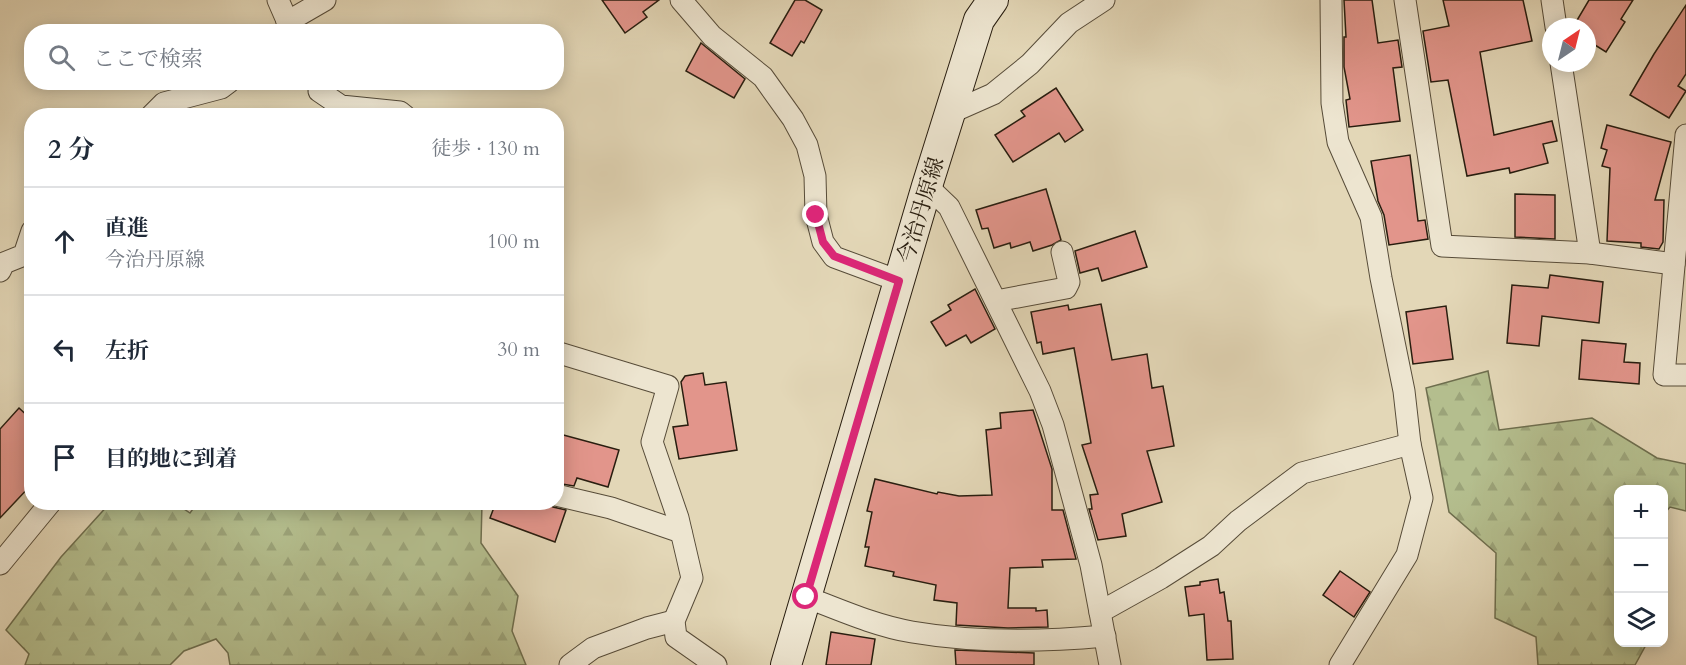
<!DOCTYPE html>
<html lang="ja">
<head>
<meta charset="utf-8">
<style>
	:root { --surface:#fff; --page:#f6f6f7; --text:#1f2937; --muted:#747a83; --line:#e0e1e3 }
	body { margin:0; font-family:Cardo,"Noto Serif JP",serif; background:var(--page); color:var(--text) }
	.controls { position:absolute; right:18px; bottom:18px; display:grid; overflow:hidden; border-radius:12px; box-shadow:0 3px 15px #0003 }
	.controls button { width:54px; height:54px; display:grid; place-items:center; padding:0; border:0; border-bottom:2px solid var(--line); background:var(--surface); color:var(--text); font:30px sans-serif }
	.compass { position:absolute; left:1542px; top:18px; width:54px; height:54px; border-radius:50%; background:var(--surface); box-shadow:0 3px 15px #0003; rotate:35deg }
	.stop { position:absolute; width:18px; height:18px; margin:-14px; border:4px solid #db2777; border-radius:50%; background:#fff }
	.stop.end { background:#db2777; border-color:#fff; box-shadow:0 2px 6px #0008 }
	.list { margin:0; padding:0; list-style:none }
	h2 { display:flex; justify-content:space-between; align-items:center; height:78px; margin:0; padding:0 24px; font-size:26px }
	h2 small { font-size:20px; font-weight:400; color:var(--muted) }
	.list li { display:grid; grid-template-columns:39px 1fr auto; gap:18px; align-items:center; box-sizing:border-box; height:108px; padding:0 24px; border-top:2px solid var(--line) }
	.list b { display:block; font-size:22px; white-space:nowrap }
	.list p { margin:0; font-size:20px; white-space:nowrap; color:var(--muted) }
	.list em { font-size:20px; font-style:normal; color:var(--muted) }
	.icon { flex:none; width:33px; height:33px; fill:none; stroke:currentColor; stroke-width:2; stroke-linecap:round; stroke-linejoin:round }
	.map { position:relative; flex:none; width:1686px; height:665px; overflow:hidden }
	.search { position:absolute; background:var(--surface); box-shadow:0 3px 15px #0003; left:24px; top:24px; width:540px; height:66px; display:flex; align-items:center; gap:15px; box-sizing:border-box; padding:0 21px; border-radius:24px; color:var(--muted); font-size:22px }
	.panel { position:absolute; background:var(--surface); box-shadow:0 3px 15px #0003; left:24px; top:108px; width:540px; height:402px; border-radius:24px }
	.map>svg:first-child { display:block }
</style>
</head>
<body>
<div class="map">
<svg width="1686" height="665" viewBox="0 0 1686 665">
	<defs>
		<pattern id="forest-firs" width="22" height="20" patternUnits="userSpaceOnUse" patternTransform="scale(1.5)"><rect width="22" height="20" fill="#b4be8e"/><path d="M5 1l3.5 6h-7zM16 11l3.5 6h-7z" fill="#9ba379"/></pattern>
	</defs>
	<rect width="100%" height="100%" fill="#e3d7b7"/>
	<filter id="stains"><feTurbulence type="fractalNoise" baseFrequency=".00333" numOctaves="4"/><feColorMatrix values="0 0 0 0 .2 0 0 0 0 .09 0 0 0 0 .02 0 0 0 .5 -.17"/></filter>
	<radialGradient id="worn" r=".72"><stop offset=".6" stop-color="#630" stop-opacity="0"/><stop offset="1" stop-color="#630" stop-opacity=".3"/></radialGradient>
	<!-- forest -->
	<g fill="url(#forest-firs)" stroke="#6e6e4e" stroke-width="1.5">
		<path d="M1488,371L1499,430L1592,418L1657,458L1686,464V511L1670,507L1664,514V490H1618V642L1647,643L1635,665H1538L1536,637L1495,618L1496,553L1449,512L1426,388Z"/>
		<path d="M198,502L482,503L481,543L518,596L512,631L526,665H230L228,653L216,639L184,651L170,665H25L29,654L6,630L61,557L110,503H175L190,513Z"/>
	</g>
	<!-- building -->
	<g fill="#e2958b" stroke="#281d0f" stroke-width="1.5">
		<path d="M602,0H659L643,12L647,17L625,33Z"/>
		<path d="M795,0H805L822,10L804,43L801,41L792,56L770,43Z"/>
		<path d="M1344,0H1372L1378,43L1398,40L1402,67L1393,68L1400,121L1349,127L1346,100L1350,99L1344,67V37H1346Z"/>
		<path d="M1443,0H1523L1532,41L1480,52L1481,58L1494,135L1552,121L1557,141L1543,144L1548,163L1510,173L1509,168L1467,176L1448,80L1431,82L1423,31L1449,26Z"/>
		<path d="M1589,0H1633L1621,19L1625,22L1606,52L1587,40V27H1573Z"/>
		<path d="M1686,5V74L1678,86L1686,91L1669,118L1630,95L1654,54Z"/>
		<path d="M701,43L745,79L734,98L686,71Z"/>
		<path d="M1056,88L1083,130L1065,142L1059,133L1013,162L995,135L1025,116L1021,111Z"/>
		<path d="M1607,125L1671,142L1655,200H1664L1663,242L1659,249L1641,247V243L1607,241L1610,168L1602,166L1607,150L1601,148Z"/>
		<path d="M1410,155L1418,221L1425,220L1428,239L1389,245L1384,215L1378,201L1371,161Z"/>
		<path d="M1046,189L1061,240L1052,245L1033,251L1030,242L1011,248L1010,243L994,248L988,228L982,229L976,210Z"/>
		<path d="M1515,194L1555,195V239L1515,237Z"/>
		<path d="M1135,231L1147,267L1102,281L1098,268L1080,273L1075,251Z"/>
		<path d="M1550,275L1603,282L1599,323L1542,316L1539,346L1507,343L1512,285L1548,288Z"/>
		<path d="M975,289L995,329L971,343L966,335L946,346L931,322L951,310L948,305Z"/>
		<path d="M1101,304L1112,360L1147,354L1152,388L1163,386L1174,446L1147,451L1162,502L1122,514L1126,536L1098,540L1089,509H1092L1090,495L1098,494L1082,445L1091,443L1074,348L1043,354L1041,342L1037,343L1031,312L1068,305L1069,310Z"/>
		<path d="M1446,306L1453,359L1413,364L1406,312Z"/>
		<path d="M1582,340L1626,344L1624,362L1640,363L1639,384L1579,379Z"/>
		<path d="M703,373L705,385L726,382L737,450L679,459L673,427L688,425L681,382L685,376Z"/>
		<path d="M19,408L32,420V484L0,518V429Z"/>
		<path d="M1033,410L1052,469V510H1063L1076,559L1042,560L1043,567L1010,568L1008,608H1036V611L1047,610L1048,627L1008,628L956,625L957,603L934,600L936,585L893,576L894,572L865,566L869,547H865L872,512L867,511L875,479L937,494L938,492L959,496L992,495L986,430L1001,428L1000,413Z"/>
		<path d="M556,433L619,450L608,487L577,478L574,486L556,483Z"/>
		<path d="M496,502H546L553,507L566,510L555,542L490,518Z"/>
		<path d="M1340,571L1370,592L1354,617L1323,595Z"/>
		<path d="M1218,579L1220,593L1224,592L1228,621H1231L1233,659L1207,660L1204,614L1189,616L1185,587L1200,585V582Z"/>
		<path d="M831,632L875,639L871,665H826Z"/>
		<path d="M955,650L1034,653V665H956Z"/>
	</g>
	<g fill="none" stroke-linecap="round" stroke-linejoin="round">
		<!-- minor casing -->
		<g stroke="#574c39" stroke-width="23">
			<g id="minor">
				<path d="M278,0L292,32"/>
				<path d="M681,0L712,36L763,77L793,119L807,145L815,176L816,215L823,242L834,257L899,281"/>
				<path d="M1331,0L1332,103L1338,142L1371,217L1381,278L1404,391L1410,444"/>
				<path d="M1405,0L1442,246L1590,253L1674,264"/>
				<path d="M1552,0L1556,27"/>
				<path d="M287,22L325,0"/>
				<path d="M1561,63L1590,253"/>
				<path d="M319,91L341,106L400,112L405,116"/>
				<path d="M950,113L993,94L1030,64L1069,23L1104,0"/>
				<path d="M151,116L164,103L221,88L229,82"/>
				<path d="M1686,135L1664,375H1686"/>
				<path d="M927,186L949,207L1040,391L1053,425L1091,565L1110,665"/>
				<path d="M0,271L4,263L24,255L32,231"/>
				<path d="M996,301L1066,288L1069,282L1062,252"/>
				<path d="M556,352L668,386L652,442L678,518L692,578L674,621L676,637L716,665"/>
				<path d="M556,495L611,508L681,532"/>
				<path d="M0,564L51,502"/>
				<path d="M806,597C840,610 876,626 912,632C976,643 1040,642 1105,636"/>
				<path d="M1100,612L1161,578L1211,546L1238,521L1302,473L1410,444L1422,498L1407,555L1340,665"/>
				<path d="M570,665L593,648L647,628L674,621"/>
			</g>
		</g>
		<!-- secondary casing -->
		<g stroke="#281d0f" stroke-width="32">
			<path id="secondary" d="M786,665L927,186L979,20L993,0"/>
		</g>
		<!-- minor -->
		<use href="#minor" stroke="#ede5d0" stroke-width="21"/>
		<!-- secondary -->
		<use href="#secondary" stroke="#ede5d0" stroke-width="30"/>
	</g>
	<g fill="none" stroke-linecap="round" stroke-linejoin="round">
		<!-- route -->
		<path stroke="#db2777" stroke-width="8" d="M806,597L899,281L834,256L823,242L816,215"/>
	</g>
	<g text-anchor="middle" stroke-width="4.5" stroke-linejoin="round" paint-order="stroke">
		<!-- street labels -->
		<g font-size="22" fill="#281d0f" stroke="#ede5d0">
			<text transform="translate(920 210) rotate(-73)" y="8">今治丹原線</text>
		</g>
	</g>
	<rect width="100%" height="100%" filter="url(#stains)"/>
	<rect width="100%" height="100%" fill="url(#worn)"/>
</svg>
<div class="controls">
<button>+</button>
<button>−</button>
<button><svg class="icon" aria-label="layers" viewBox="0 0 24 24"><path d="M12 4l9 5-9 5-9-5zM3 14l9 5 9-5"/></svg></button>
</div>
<svg class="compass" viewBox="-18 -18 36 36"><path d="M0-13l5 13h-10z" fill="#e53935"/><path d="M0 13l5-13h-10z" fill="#747a83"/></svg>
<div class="stop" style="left:806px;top:597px"></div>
<div class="stop end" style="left:816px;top:215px"></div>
<div class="search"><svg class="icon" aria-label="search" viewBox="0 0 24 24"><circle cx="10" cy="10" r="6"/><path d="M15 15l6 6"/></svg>ここで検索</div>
<section class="panel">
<h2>2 分<small>徒歩 · 130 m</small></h2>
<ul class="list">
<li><svg class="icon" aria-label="ahead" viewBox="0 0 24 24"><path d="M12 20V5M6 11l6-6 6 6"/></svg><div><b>直進</b><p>今治丹原線</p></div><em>100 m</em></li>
<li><svg class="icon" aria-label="left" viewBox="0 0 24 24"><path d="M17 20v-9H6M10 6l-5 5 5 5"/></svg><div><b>左折</b></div><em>30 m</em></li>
<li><svg class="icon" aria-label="arrive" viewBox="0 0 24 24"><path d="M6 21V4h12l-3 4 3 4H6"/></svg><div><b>目的地に到着</b></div></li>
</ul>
</section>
</div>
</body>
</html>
